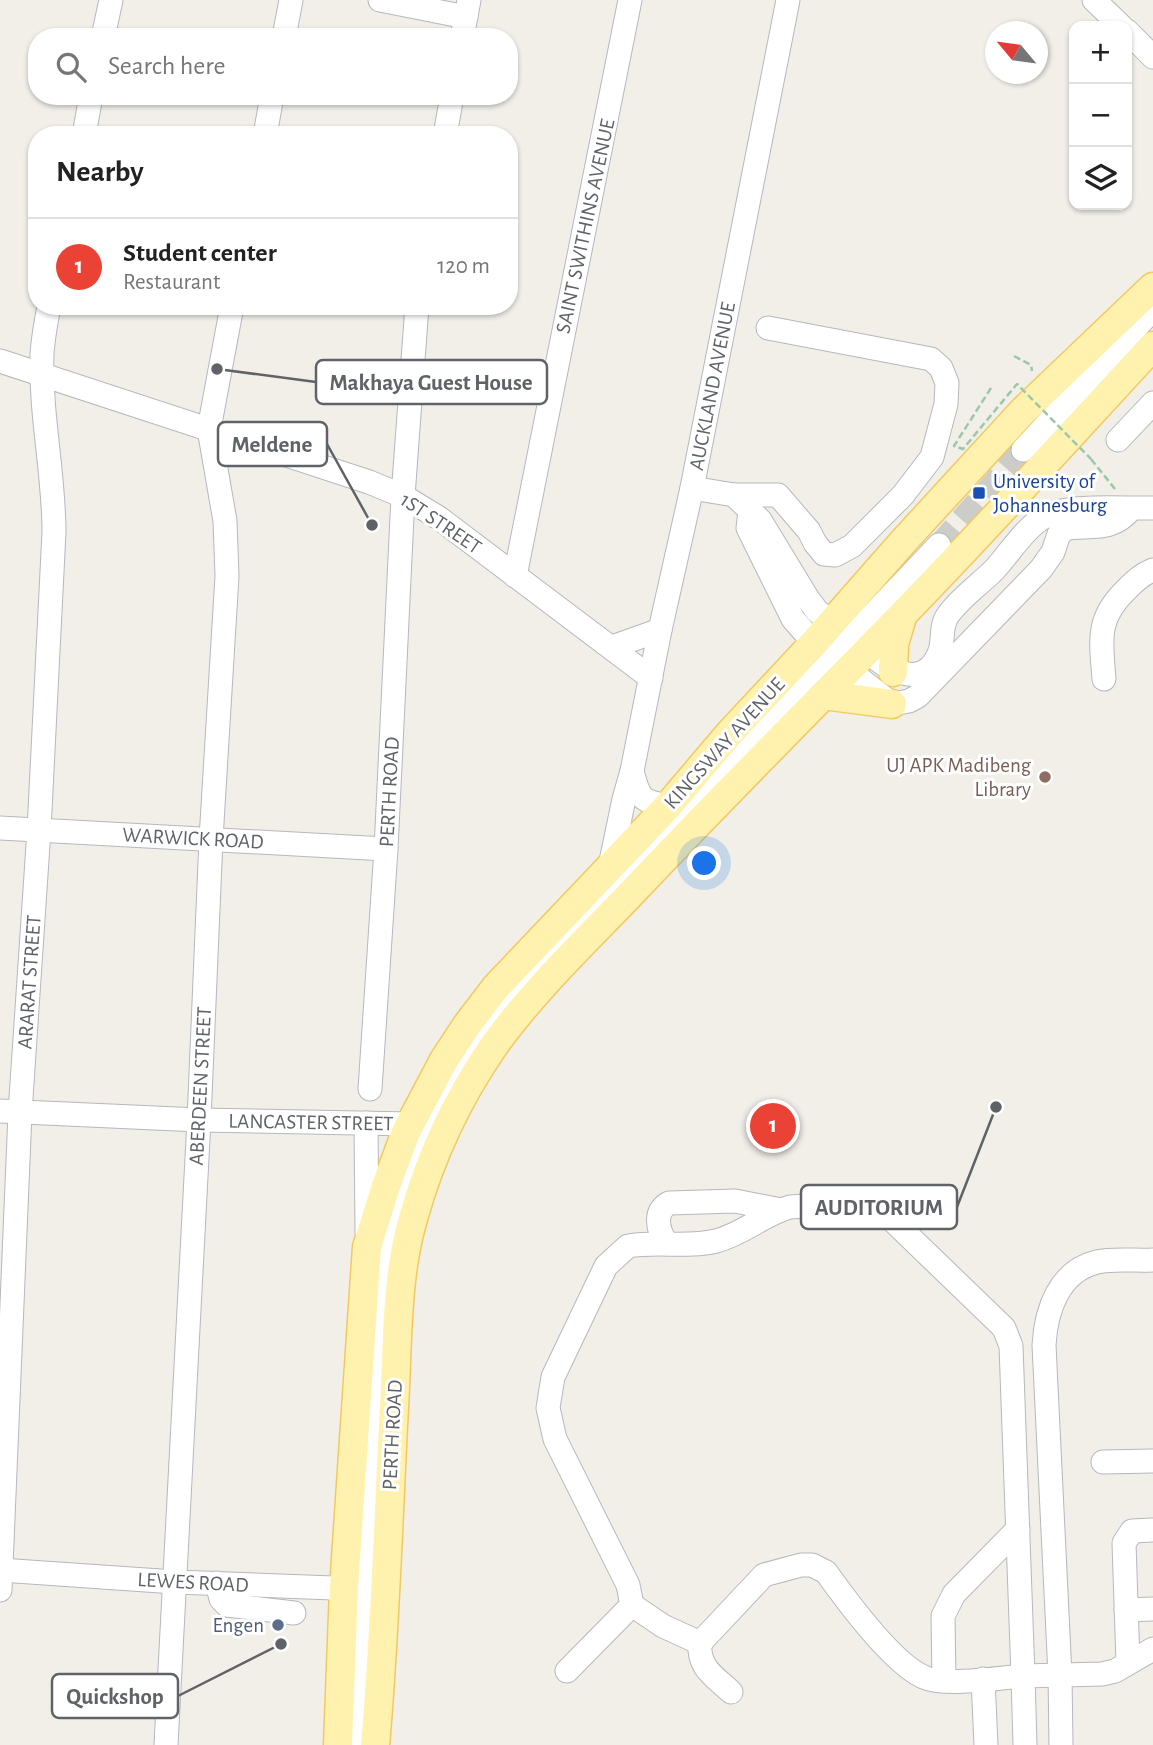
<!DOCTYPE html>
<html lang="en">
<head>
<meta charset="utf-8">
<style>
	:root { --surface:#fff; --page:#f2f2f2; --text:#222; --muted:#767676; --line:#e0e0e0; --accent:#ea4335 }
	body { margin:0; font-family:"Alegreya Sans",sans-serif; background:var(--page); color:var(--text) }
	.controls { position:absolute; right:21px; top:21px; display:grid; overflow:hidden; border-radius:14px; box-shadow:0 2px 5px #0004 }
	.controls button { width:63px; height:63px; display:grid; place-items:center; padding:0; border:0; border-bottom:2px solid var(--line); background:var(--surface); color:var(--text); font:35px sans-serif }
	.compass { position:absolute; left:985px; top:21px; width:63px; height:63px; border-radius:50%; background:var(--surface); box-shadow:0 2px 5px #0004; rotate:299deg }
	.you { position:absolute; left:705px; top:864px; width:24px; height:24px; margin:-18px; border:5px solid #fff; border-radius:50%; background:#1a73e8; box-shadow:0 0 0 10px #1a73e833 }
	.badge { display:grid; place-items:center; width:46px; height:46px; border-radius:50%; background:var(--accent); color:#fff; font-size:23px; font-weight:700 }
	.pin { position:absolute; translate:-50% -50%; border:4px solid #fff; box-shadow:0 2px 7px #0006 }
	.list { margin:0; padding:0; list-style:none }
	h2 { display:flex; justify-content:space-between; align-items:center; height:91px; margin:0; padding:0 28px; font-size:30px }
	h2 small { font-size:23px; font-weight:400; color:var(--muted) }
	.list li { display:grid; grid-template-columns:46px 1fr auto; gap:21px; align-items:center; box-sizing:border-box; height:98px; padding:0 28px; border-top:2px solid var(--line) }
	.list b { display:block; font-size:26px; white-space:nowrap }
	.list p { margin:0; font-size:23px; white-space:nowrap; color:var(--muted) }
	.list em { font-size:23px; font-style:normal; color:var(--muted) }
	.icon { flex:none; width:38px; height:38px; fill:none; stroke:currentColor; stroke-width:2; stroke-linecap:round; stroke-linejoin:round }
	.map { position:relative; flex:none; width:1153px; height:1745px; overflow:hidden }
	.search { position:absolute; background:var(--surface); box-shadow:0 2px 5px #0004; left:28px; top:28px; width:490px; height:77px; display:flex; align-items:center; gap:18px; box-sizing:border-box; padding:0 24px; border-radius:28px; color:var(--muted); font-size:26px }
	.panel { position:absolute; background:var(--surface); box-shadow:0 2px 5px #0004; left:28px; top:126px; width:490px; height:189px; border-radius:28px }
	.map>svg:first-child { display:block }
</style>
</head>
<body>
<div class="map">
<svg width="1153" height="1745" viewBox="0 0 1153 1745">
	<rect width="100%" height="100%" fill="#f1efe8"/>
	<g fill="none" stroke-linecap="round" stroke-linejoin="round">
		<!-- minor-tunnel -->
		<path stroke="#ccccc8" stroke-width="23" stroke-dasharray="23 11" stroke-linecap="butt" d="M939,545L1023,450"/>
		<!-- minor casing -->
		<g stroke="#b5b8bc" stroke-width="25">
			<g id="minor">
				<path d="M380,0L466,17"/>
				<path d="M1094,0L1121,26"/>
				<path d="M1127,31L1153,57"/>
				<path d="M103,37L111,0"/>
				<path d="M284,37L291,0"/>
				<path d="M462,37L469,0"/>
				<path d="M84,135L91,96"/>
				<path d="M265,135L272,96"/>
				<path d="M445,135L452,96"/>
				<path d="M0,361L369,482L403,496L439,518L651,678"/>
				<path d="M1118,440L1153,403"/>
				<path d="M1023,450L1153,309"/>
				<path d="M692,488L734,495H778L809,531L815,543L824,554L835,555L852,546L903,495L932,457L946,404L947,383L941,368L931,359L768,328"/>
				<path d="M734,495L760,520L808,599L817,611L844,633"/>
				<path d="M750,511L748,528L793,619L814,643L892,704L909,701L918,696L1041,569L1053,552L1059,534L1067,528C1093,525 1112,532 1131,509"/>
				<path d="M515,576L630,0"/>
				<path d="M612,647L660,630"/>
				<path d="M879,661C901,677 928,684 940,651C944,639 940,626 948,615C960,598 979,585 994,570C1010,553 1025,527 1046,516C1069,504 1126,509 1153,508"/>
				<path d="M1104,679C1101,640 1096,619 1126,590C1134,582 1142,574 1153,570"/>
				<path d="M632,771C639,798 640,801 668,806"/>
				<path d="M0,828L386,849"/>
				<path d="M610,866L624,799L632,771L660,630L692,488L788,0"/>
				<path d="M370,1089L386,849L403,496L417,306"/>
				<path d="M0,1111L199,1120L411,1124"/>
				<path d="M366,1123L367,1232"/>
				<path d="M666,1243C658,1230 653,1212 669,1203L735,1201L781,1210"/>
				<path d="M1103,1462L1153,1461"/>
				<path d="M0,1570L175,1582L360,1589"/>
				<path d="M217,1583L221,1599L227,1605L294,1613"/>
				<path d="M0,1590L20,1113L39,830L54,532C54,473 40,414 42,354C43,338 46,322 49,306"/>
				<path d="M632,1605L663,1626L700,1643L764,1575L801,1565H812L826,1572C846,1600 894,1666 926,1678C947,1686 999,1678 1023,1676L1025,1745"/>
				<path d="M1126,1610L1153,1609"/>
				<path d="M700,1643C698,1668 714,1676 731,1692"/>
				<path d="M1128,1663L1124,1543L1132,1531L1153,1530"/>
				<path d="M567,1671L632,1605L628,1585L555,1439L548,1408L553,1377L606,1266L628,1246C657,1241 688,1248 716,1241C743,1234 764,1214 790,1207C822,1206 863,1196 889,1217L1004,1328L1011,1346L1023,1676L1102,1674L1115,1671L1153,1649"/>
				<path d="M983,1679L986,1745"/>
				<path d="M944,1680L943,1616L954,1594L1018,1529"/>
				<path d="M166,1745L199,1120L211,839L227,576L225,521L209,429L232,306"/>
				<path d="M354,1745L376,1349L383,1275L389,1247L395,1216L411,1167L436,1110L481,1034L521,986L939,545"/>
				<path d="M1061,1745L1060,1675L1044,1345C1046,1310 1059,1271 1097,1262C1114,1258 1135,1261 1153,1260"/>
			</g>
		</g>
		<!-- major casing -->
		<g stroke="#f2c960" stroke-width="31">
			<g id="major">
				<path d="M893,672L894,644L902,617"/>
				<path d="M823,695L892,704"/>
				<path d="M338,1745L344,1588L367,1247L386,1186L406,1132L444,1060L467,1025L496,987L668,806L729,734L814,643L901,544L1023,411L1153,287"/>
				<path d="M375,1745C385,1633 388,1520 394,1407C398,1343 395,1278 414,1215C431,1155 458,1098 493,1047C534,989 591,936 640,884C714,806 789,730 864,654C963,554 1058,449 1153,346"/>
			</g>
		</g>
		<!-- path -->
		<g stroke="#9cc7a9" stroke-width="2.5" stroke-dasharray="7 3.5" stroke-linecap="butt">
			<path d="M1014,356L1031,365L1032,371"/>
			<path d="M1091,459L1115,489"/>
		</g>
		<!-- minor -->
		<use href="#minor" stroke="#fff" stroke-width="23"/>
		<!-- major -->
		<use href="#major" stroke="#fff2af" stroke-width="28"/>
		<!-- path-bridge -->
		<path stroke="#9cc7a9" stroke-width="2.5" stroke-dasharray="7 3.5" stroke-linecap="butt" d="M991,388L954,446L963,449L1017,384L1091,459"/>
	</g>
	<!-- markers -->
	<rect fill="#1a4fb4" stroke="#fff" stroke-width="2.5" x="972" y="486" width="14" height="14" rx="3.5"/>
	<circle fill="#8d6e63" stroke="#fff" stroke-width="2.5" cx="1045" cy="777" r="7"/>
	<circle fill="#5c6f8a" stroke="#fff" stroke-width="2.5" cx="278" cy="1625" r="7"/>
	<g text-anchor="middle" stroke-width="6" stroke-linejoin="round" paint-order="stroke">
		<!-- street labels -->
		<g font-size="21" fill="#5f6368" stroke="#fff">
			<text transform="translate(585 226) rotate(-78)" y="7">SAINT SWITHINS AVENUE</text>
			<text transform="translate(712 386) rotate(-79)" y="7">AUCKLAND AVENUE</text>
			<text transform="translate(441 523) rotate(34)" y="7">1ST STREET</text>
			<text transform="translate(724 743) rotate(-48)" y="7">KINGSWAY AVENUE</text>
			<text transform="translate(389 792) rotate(-87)" y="7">PERTH ROAD</text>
			<text transform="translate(193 838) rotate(3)" y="7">WARWICK ROAD</text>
			<text transform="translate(29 982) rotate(-86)" y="7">ARARAT STREET</text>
			<text transform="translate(200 1086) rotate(-87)" y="7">ABERDEEN STREET</text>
			<text transform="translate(311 1122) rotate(1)" y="7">LANCASTER STREET</text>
			<text transform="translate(392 1435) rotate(-87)" y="7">PERTH ROAD</text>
			<text transform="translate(193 1582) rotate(3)" y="7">LEWES ROAD</text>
		</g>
		<!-- transit labels -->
		<g font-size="21" fill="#164399" stroke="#fff" text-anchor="start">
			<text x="993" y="488">University of<tspan x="993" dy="24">Johannesburg</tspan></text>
		</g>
		<!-- education labels -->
		<g font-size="21" fill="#785e54" stroke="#fff" text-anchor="end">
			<text x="1031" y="772">UJ APK Madibeng<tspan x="1031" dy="24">Library</tspan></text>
		</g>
		<!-- service labels -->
		<g font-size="21" fill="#4e5e75" stroke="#fff" text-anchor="end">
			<text x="264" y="1632">Engen</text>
		</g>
	</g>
	<!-- callouts -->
	<path fill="none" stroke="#5f6368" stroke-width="2.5" d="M217 369L316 382M372 525L327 444M996 1107L957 1207M281 1644L178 1696"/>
	<g fill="#5f6368" stroke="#fff" stroke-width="2.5">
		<circle cx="217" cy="369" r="7"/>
		<circle cx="372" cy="525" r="7"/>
		<circle cx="996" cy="1107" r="7"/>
		<circle cx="281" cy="1644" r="7"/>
	</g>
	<g fill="#fff" stroke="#5f6368" stroke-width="2.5">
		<rect x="316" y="360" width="231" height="44" rx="7"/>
		<rect x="218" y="422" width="109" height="44" rx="7"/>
		<rect x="801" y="1185" width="156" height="44" rx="7"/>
		<rect x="52" y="1674" width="126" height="44" rx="7"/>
	</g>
	<g font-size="23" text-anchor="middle" font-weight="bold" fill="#5f6368">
		<text x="431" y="390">Makhaya Guest House</text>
		<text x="272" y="452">Meldene</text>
		<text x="879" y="1215">AUDITORIUM</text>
		<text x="115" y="1704">Quickshop</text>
	</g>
</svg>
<div class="controls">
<button>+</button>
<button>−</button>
<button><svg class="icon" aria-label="layers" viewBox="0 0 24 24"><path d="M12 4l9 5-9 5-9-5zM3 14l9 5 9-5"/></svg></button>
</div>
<svg class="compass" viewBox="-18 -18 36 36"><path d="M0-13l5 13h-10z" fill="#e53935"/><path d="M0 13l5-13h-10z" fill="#767676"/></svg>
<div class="you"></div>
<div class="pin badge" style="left:773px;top:1126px">1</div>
<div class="search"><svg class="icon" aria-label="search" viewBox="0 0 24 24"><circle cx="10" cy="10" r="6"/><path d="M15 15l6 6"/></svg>Search here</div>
<section class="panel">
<h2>Nearby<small></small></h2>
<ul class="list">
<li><span class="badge">1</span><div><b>Student center</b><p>Restaurant</p></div><em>120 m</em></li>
</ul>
</section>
</div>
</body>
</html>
